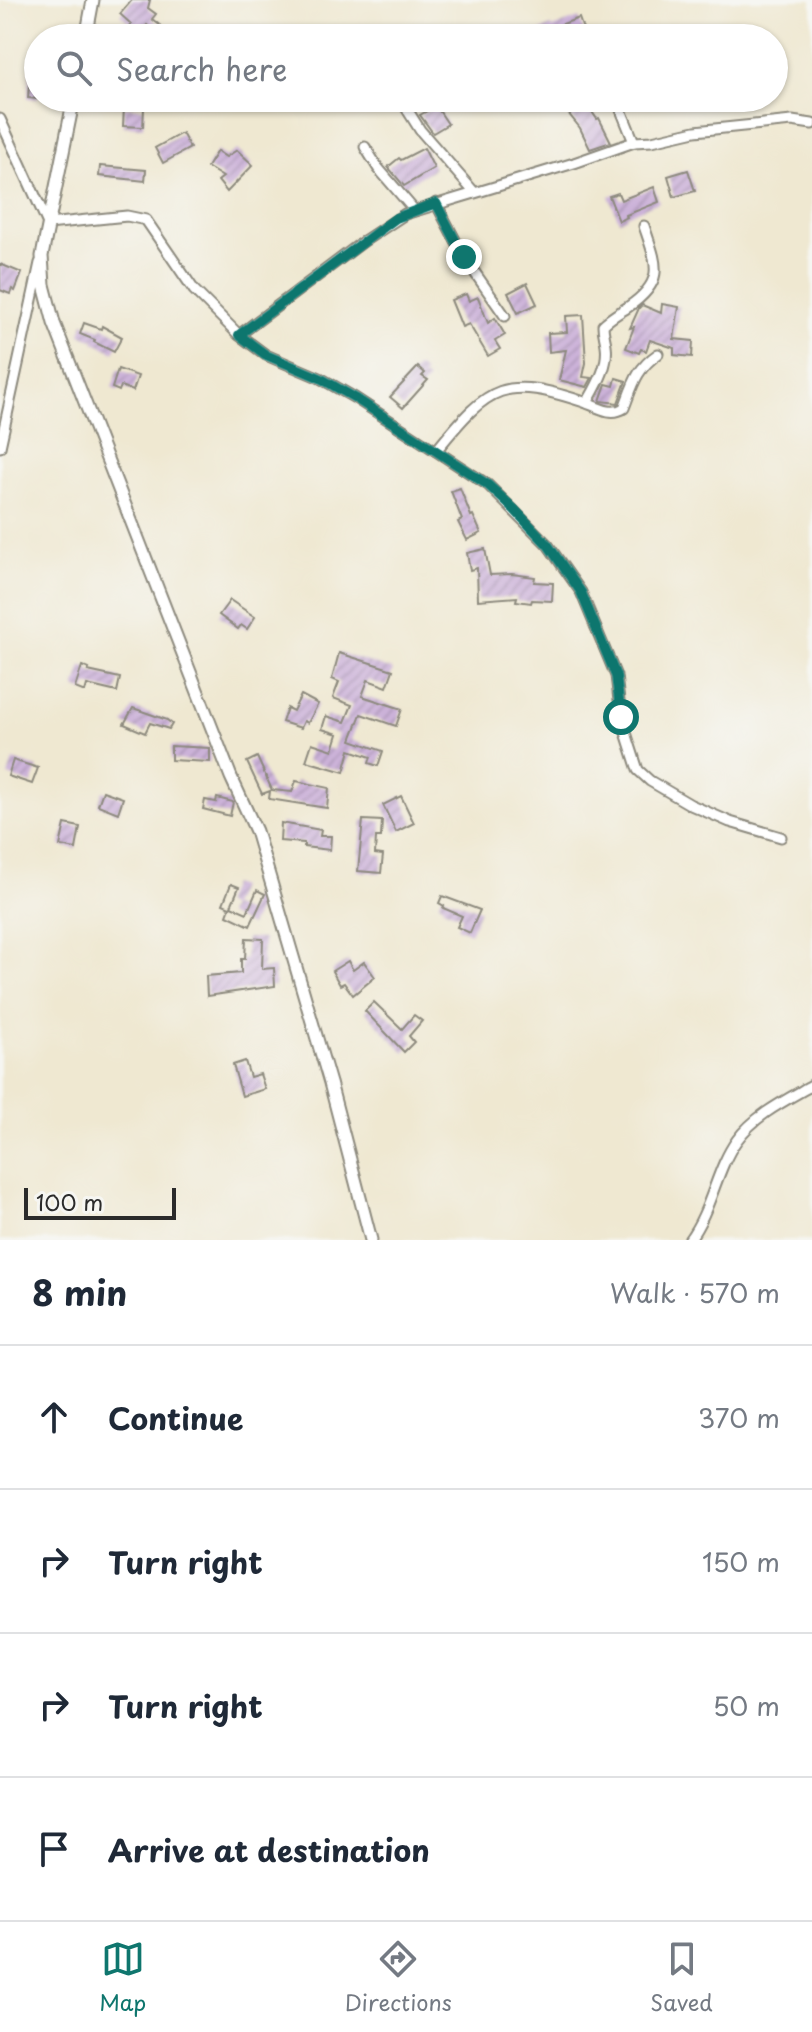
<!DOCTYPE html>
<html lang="en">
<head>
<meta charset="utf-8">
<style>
	:root { --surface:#fff; --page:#f6f6f7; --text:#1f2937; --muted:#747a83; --line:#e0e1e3; --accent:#0f766e }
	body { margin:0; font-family:"Playpen Sans",sans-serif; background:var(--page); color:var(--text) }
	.scale { position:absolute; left:24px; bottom:20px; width:152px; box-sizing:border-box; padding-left:8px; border:4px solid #2b2b2b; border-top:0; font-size:22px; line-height:28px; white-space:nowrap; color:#2b2b2b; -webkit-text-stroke:6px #f6f6f2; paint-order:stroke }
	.stop { position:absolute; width:24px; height:24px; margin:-18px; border:6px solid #0f766e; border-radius:50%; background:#fff }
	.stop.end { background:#0f766e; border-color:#fff; box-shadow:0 2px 8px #0008 }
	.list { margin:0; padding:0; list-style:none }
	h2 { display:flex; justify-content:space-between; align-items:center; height:104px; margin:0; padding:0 32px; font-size:34px }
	h2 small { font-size:26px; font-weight:400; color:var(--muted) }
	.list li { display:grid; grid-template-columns:52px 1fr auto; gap:24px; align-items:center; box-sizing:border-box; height:144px; padding:0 32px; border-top:2px solid var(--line) }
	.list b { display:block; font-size:30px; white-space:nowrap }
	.list em { font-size:26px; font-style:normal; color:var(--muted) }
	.icon { flex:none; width:44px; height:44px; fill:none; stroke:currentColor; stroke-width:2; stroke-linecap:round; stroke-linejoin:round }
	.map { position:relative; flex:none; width:812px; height:1240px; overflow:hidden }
	.search { position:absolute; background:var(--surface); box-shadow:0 2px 6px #0004; left:24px; right:24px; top:24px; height:88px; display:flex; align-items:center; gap:20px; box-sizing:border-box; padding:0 28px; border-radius:44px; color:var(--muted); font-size:30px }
	.sheet { height:680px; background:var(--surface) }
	nav { display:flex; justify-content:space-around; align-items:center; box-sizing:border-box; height:112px; border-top:2px solid var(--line); background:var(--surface); font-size:22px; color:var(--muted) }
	nav a { display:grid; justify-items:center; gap:4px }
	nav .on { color:var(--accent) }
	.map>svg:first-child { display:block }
</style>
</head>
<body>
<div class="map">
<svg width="812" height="1240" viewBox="0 0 812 1240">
	<defs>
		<pattern id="building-hatch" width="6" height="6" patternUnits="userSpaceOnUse" patternTransform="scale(2)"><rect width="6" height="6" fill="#ccb2d9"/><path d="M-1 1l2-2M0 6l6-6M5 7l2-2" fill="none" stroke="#af99ba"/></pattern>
	</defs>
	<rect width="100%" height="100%" fill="#f6f6f2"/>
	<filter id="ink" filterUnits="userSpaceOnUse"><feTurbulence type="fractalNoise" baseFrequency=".0125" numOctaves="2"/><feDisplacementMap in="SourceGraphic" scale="16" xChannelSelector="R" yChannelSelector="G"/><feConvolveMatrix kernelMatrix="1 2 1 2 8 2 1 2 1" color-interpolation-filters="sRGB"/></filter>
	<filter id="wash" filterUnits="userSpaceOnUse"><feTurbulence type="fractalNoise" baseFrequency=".006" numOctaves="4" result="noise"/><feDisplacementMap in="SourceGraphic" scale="32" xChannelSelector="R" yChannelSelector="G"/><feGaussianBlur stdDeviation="1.8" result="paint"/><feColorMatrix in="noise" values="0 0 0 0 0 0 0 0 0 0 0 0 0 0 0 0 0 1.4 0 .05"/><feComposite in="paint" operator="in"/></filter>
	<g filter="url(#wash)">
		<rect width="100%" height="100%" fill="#efe8d1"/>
		<g id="blocks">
			<!-- building -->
			<g fill="url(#building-hatch)">
				<path d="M132,0H150L148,8L156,14L152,19L166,30L161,37L147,25L137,38H122L131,24L120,14Z"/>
				<path d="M579,18L586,38H526L551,26L552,28Z"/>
				<path d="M31,57H38V99L28,98Z"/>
				<path d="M585,102L597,119L599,118L611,142L590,149L580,128L568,113Z"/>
				<path d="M436,106L448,124L433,133L420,115Z"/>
				<path d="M124,107L144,108L143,127L123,126Z"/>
				<path d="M182,133L190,148L163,163L155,148Z"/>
				<path d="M424,148L434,168L404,186L388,167L399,158L401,160Z"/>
				<path d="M237,150L253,165L227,192L218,181L223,177L207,167L217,151L226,157Z"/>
				<path d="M100,166L146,170L145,181L99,176Z"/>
				<path d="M688,170L695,191L674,197L668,176Z"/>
				<path d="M654,187L659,202L626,215L627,217L619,221L609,196L618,193L621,200Z"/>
				<path d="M0,264L22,273L15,291L12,289L10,294L0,290Z"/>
				<path d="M527,283L537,304L518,313L508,293Z"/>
				<path d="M466,294L469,301L478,297L488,323L495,318L505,335L495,341L500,349L488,356L469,324L462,327L451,300Z"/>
				<path d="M662,304L679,307L674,339L693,341L692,357L674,355V348L650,340L646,351L641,349L639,353L626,348L634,327L630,328L639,308L642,305L661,313Z"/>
				<path d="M583,315L586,363L583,377L592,378L587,387L559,380L566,350L549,352L548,333L567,332L566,316Z"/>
				<path d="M84,323L101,329L102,326L122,337L114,352L94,342L95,340L80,334Z"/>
				<path d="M418,367L425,373L422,376L428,380L403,408L390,397Z"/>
				<path d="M118,369L138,376L133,391L121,386L119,391L112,388Z"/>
				<path d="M616,378L626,381L618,403L600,401L606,384L614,386Z"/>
				<path d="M460,488L471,516L473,515L481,533L467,540L458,522L462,520L451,491Z"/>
				<path d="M485,549L490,575L512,574L535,577L534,582L553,583L552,601L532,600L531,603L516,601L517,597L478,600L477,568L470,570L467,553Z"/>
				<path d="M230,600L255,617L247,629L241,625L238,629L219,615Z"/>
				<path d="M339,653L393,670L387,687L368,680L362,696L402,709L396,726L361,714L351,740L383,751L378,766L369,763L371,757L350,750L344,772L306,761L312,743L333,750L338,734L322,729L326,716L345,722L352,705L333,698L339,682L332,679Z"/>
				<path d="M82,666L89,669L88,671L120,678L117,692L87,685L85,692L75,688Z"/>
				<path d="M301,695L318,704L308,723L304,721L301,728L282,722L287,708L293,711Z"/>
				<path d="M133,708L167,720L172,724L169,729L150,723L145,733L124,724Z"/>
				<path d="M171,746L210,748V762L171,760Z"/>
				<path d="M257,757L272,790L292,792L296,781L329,788L327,808L269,799L270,791L262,794L247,762Z"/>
				<path d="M13,760L38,768L32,784L8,776Z"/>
				<path d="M103,791L123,798L118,813L98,805Z"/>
				<path d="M401,796L414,823L396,832L383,805Z"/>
				<path d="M217,798L233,802L230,816L203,809L205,800L216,802Z"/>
				<path d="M363,820L382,821L381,837H376L375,854L383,855L381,873L358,871Z"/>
				<path d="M281,823L321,830L320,836H331L330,850L304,847V843L280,841Z"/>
				<path d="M65,824L80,827L76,849L60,846Z"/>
				<path d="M231,884L239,887L231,906L247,913L257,890L265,894L250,926L227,915L230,907L223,904Z"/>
				<path d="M442,896L480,910L470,933L457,927L462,916L443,908L444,906L439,903Z"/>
				<path d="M246,938L263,939L262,969L274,968L275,986L207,996L206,976L241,973V959H245Z"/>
				<path d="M348,961L353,970L364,962L375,977L353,995L344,983L340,985L332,971Z"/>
				<path d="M374,1002L402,1029L414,1015L422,1021L409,1036L414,1042L404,1052L365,1011Z"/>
				<path d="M245,1061L250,1077L260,1074L265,1089L242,1096L233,1065Z"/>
			</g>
		</g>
	</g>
	<g filter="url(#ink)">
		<use href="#blocks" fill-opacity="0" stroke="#8d8a7e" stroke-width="2"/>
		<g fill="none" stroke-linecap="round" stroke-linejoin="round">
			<!-- minor casing -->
			<g stroke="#8d8a7e" stroke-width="13">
				<g id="minor">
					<path d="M400,98L420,130L474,192"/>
					<path d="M612,98L619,105L634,142"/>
					<path d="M0,119L48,224L127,216L146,220L194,290L239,335L364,241L405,214L574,163L634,142L652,141L695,131L792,121L812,124"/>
					<path d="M365,147L378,168L414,210"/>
					<path d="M436,203L464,257L505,316"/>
					<path d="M239,335L266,355L320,378L355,398L488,485L548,545L581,592L616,676L621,717L638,770L650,781L691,805L730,822L781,837"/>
					<path d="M587,403C599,408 612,416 624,408C633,385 636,369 658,354"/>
					<path d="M0,447L40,263"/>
					<path d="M436,451C490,384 504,375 587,403C597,385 609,366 606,345C605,338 603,333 603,325C611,317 619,313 628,307C666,281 657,265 644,226"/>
					<path d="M689,1240C712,1209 716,1169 737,1140C755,1115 786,1100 812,1085"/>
				</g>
			</g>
			<!-- tertiary casing -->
			<g stroke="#8d8a7e" stroke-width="15">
				<g id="tertiary">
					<path d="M86,38L93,0"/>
					<path d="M74,98L42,256L44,285L54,323L231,777L256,831L330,1083L371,1240"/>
				</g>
			</g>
			<!-- minor -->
			<use href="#minor" stroke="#fff" stroke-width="9"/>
			<!-- tertiary -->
			<use href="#tertiary" stroke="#fff" stroke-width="11"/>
		</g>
	</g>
	<g fill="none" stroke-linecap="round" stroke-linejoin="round" filter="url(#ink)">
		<!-- route -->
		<path stroke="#0f766e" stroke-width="10" d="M464,257L436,203L396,218L239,335L266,355L320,378L355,398L488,485L514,509L548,545L581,592L616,676L621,717"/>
	</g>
</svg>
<div class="scale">100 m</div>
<div class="stop" style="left:621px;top:717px"></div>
<div class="stop end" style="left:464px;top:257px"></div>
<div class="search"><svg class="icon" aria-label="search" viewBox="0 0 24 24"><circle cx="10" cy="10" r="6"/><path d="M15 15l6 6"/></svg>Search here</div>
</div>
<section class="sheet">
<h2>8 min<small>Walk · 570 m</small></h2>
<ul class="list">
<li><svg class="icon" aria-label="ahead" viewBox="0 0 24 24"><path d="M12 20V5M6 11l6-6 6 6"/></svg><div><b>Continue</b></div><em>370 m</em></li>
<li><svg class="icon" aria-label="right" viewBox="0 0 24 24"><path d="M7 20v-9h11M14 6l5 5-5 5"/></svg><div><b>Turn right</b></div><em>150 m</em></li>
<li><svg class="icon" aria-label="right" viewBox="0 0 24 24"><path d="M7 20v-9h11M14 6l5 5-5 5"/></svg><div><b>Turn right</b></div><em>50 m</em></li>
<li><svg class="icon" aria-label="arrive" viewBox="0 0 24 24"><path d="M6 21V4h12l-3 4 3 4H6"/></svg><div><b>Arrive at destination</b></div></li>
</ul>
</section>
<nav>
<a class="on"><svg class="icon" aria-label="map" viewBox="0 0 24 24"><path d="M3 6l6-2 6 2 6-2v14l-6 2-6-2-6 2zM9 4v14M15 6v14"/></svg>Map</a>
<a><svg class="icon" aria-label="directions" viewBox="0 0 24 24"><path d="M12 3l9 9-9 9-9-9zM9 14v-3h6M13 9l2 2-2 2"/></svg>Directions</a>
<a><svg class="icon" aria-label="saved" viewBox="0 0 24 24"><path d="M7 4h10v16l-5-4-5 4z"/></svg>Saved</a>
</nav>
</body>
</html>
